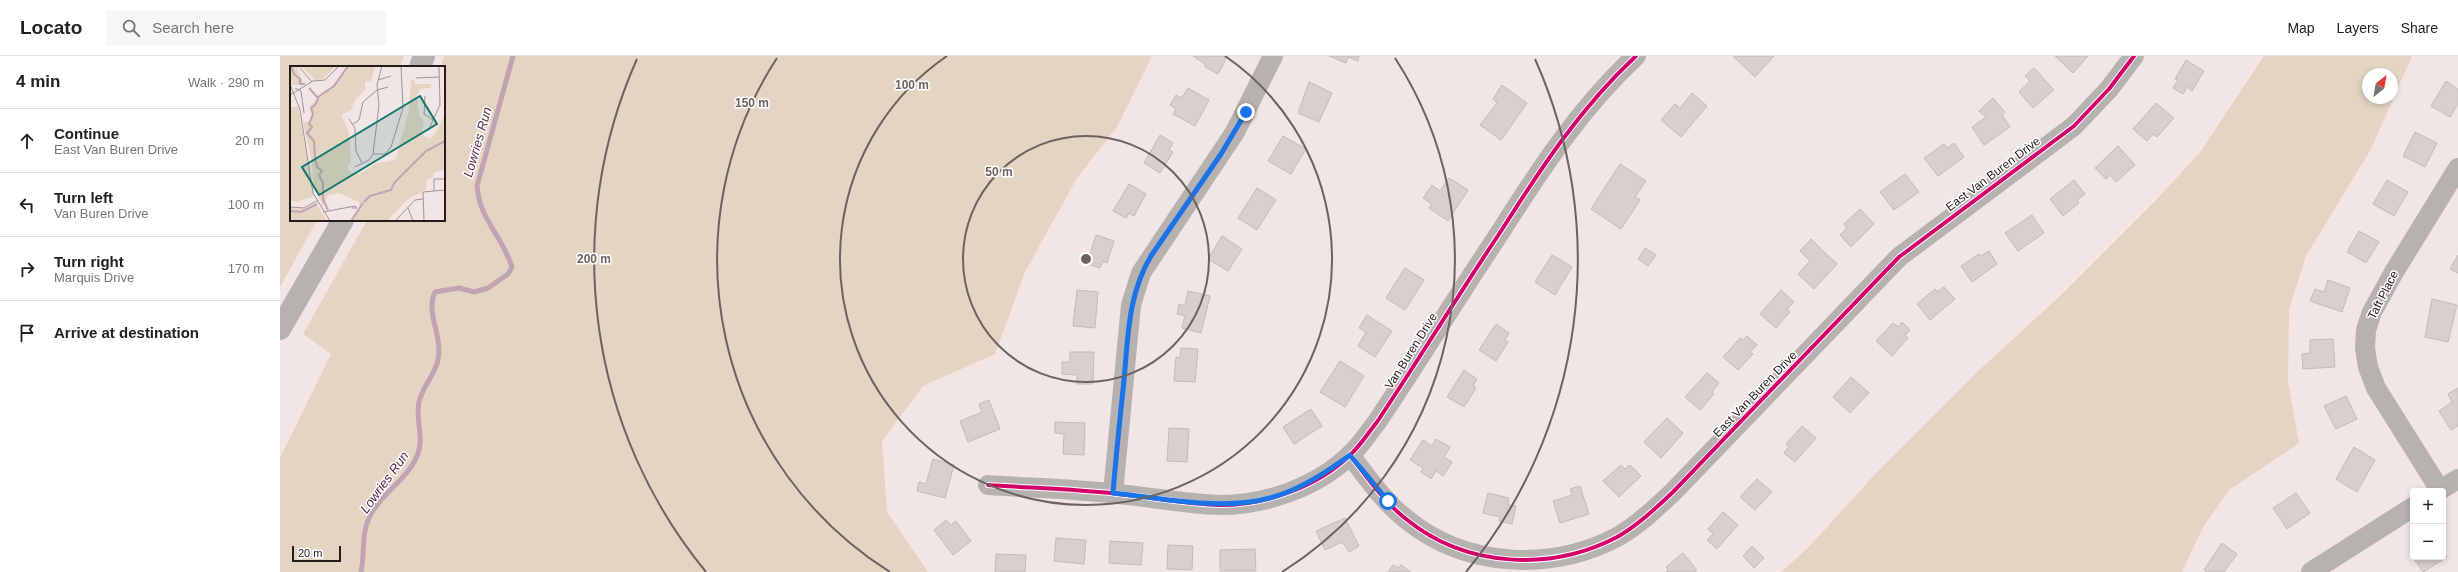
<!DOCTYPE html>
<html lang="en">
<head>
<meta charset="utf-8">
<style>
	:root { --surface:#fff; --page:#f6f6f6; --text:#202124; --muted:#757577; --line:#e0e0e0 }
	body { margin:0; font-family:Helvetica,sans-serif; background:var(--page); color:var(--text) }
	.controls { position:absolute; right:12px; bottom:12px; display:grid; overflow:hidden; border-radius:4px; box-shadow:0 2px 6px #0003 }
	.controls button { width:36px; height:36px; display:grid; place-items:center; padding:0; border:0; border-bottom:1px solid var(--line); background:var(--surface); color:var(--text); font:20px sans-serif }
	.compass { position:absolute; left:2082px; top:12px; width:36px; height:36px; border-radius:50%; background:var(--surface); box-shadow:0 2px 6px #0003; rotate:31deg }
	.scale { position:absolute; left:12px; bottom:10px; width:49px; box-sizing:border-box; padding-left:4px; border:2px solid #241c1b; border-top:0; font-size:11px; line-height:14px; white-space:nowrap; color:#241c1b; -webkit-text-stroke:3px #fff; paint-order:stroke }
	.stop { position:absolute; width:12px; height:12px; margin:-9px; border:3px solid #1a73e8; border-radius:50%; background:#fff }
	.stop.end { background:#1a73e8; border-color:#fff; box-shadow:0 1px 4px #0008 }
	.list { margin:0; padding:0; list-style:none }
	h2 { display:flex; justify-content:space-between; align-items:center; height:52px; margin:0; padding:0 16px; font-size:17px }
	h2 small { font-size:13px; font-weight:400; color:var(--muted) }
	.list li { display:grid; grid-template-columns:26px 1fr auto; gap:12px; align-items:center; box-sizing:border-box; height:64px; padding:0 16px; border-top:1px solid var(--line) }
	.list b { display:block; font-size:15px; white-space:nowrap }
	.list p { margin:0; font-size:13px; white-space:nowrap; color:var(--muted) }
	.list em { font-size:13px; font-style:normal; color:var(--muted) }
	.icon { flex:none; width:22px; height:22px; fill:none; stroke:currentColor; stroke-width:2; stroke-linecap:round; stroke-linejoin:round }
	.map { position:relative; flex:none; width:2178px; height:516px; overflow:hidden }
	header { display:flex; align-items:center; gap:24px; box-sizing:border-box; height:56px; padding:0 20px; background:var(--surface); border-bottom:1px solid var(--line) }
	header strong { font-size:19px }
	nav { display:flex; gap:22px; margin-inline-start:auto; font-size:14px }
	.search { width:280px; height:36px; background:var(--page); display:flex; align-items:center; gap:10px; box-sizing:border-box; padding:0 14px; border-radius:4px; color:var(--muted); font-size:15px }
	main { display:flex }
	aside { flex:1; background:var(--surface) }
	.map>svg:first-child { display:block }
</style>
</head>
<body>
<header>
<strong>Locato</strong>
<div class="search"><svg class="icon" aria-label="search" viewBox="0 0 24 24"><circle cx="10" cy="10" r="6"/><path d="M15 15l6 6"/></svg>Search here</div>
<nav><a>Map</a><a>Layers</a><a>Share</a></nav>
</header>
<main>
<aside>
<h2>4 min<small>Walk · 290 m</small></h2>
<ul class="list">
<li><svg class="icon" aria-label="ahead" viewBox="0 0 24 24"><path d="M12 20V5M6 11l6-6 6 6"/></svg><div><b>Continue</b><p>East Van Buren Drive</p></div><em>20 m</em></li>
<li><svg class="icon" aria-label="left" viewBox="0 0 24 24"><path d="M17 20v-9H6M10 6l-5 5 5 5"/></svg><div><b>Turn left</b><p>Van Buren Drive</p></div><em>100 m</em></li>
<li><svg class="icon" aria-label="right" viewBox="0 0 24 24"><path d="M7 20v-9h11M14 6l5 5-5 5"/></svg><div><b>Turn right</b><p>Marquis Drive</p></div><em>170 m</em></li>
<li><svg class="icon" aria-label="arrive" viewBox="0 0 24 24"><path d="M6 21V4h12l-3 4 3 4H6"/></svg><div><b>Arrive at destination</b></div></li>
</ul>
</aside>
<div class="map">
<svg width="2178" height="516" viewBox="0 0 2178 516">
	<rect width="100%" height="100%" fill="#f2e6e4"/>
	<!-- green -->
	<g fill="#e3d5c1" fill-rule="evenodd">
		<path d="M0,0H124L120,11H11V164H37L0,231Z"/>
		<path d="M164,0H872L837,71L797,122L745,216L715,298L643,330L602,385L607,456L648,516H0V402L51,298L23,278L87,164H164V11H161Z"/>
		<path d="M1984,0H2132L2091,93L2026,200L2009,253L2008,327L2019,387L1949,434L1923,471L1902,516H1501L1527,493L1599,414L1696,317L1779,241L1879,141L1921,95ZM2088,18H2112V42H2088Z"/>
	</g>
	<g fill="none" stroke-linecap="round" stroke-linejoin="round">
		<!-- stream -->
		<path stroke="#c1a4b3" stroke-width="5" d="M81,516C85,498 81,479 89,462C100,438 127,424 137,400C145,382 135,364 139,346C142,331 155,319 158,304C163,279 145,257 155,236L179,232L194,236L208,232L228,218L232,211C222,179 200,165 197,130L233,0"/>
	</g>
	<!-- building -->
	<g fill="#d8cfcf" stroke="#c4baba">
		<path d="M913,0H944L946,3L938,18L925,11L926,9Z"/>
		<path d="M1049,0H1079L1078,5L1068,1L1066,7Z"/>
		<path d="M1453,0H1494L1475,21Z"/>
		<path d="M1775,0H1808L1793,17Z"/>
		<path d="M1906,4L1924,15L1912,35L1907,31L1903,38L1893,32L1898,24L1895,23Z"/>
		<path d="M1754,12L1774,34L1753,52L1739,36L1750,25L1745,20Z"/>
		<path d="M2166,25L2178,33V48L2170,61L2151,50Z"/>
		<path d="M1029,26L1052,37L1039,66L1018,57Z"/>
		<path d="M1222,29L1247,47L1221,84L1200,69L1217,47L1213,43Z"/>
		<path d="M908,32L929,44L915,70L893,58L896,53L890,49L896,39L902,42Z"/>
		<path d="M1412,37L1427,50L1401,81L1381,64L1395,48L1400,52Z"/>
		<path d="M1713,42L1725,56L1722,59L1730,71L1704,89L1692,71L1706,61L1699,55Z"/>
		<path d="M1876,47L1894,62L1877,81L1873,78L1867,85L1853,73Z"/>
		<path d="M2135,76L2157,87L2145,111L2123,100Z"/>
		<path d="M880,79L893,87L889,94L893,96L880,117L864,107Z"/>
		<path d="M1003,80L1026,93L1011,118L988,105Z"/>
		<path d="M1674,87L1684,101L1658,120L1644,102L1664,88L1667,92Z"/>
		<path d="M1838,90L1855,109L1836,126L1830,119L1826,123L1815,112Z"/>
		<path d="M1340,108L1366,125L1355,141L1360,144L1341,173L1311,153Z"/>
		<path d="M1625,118L1639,136L1614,154L1600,136Z"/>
		<path d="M1169,122L1188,134L1168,165L1149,152L1152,148L1143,142L1152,129L1160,135Z"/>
		<path d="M1794,124L1805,138L1797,144L1799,147L1783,160L1770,143Z"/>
		<path d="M2107,124L2128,136L2114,160L2093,148Z"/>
		<path d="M849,128L866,138L854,160L849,157L846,162L833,155Z"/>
		<path d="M977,132L996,144L977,174L958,162Z"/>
		<path d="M1580,153L1594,168L1571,191L1560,179L1567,172L1564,168Z"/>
		<path d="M1752,159L1764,177L1738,195L1725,177Z"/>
		<path d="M2079,175L2099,186L2086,207L2067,196Z"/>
		<path d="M816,179L834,185L827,207L823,205L820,212L807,208Z"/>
		<path d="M942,180L962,193L948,215L928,203Z"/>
		<path d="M1531,183L1557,208L1534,233L1518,218L1530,205L1520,195Z"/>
		<path d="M1365,192L1376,199L1368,210L1358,203Z"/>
		<path d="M1709,195L1717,208L1692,226L1681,210L1699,198L1701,200Z"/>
		<path d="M1272,199L1292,211L1275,239L1255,226Z"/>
		<path d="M2178,199V217L2170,213Z"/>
		<path d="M1125,212L1144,224L1125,254L1106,242Z"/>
		<path d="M2048,224L2070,232L2062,256L2030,245L2035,233L2044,236Z"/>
		<path d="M1664,231L1675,243L1650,264L1637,248L1655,233L1657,236Z"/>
		<path d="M797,234L818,236L815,272L793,270Z"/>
		<path d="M1501,234L1514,246L1507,253L1510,256L1496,272L1480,258Z"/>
		<path d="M908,235L930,240L921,277L902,272L905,260L897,258L899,248L905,250Z"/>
		<path d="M2152,243L2177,249L2168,286L2145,281Z"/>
		<path d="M1087,259L1112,275L1095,301L1078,290L1086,276L1079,272Z"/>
		<path d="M1622,266L1630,274L1625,279L1628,282L1612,300L1596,285L1613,267L1618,271Z"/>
		<path d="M1216,268L1229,277L1225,284L1228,286L1216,305L1199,294Z"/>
		<path d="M1467,280L1477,289L1470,296L1473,298L1458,314L1443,301L1460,282L1463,284Z"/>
		<path d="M2053,283L2055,311L2023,313L2022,298L2030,297V284Z"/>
		<path d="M901,292L918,293L915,326L894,325L896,301L900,302Z"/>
		<path d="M790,296H814L813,328H797V319L782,318V306H790Z"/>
		<path d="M1060,305L1084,320L1065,351L1040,336Z"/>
		<path d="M1184,314L1197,323L1193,330L1196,332L1184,351L1167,341Z"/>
		<path d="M1427,317L1439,327L1432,336L1434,338L1420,354L1405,341Z"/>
		<path d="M1571,321L1589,337L1570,357L1553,341Z"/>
		<path d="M2178,332V370L2171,374L2159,355L2172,346L2168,338Z"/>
		<path d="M2066,340L2077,363L2056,373L2044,350Z"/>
		<path d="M709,344L720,373L688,386L680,365L702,356L699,348Z"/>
		<path d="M1031,353L1042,370L1014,388L1003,371Z"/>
		<path d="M1387,362L1403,377L1381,402L1364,386Z"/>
		<path d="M775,366L805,367L804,399L783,398L784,378L775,377Z"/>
		<path d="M1522,370L1536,382L1515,406L1504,397L1509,390L1506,388Z"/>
		<path d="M889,372L909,373L907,406L887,405Z"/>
		<path d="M1156,383L1170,391L1164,401L1172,406L1163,420L1156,415L1151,423L1141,416L1143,412L1130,404L1143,384L1152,390Z"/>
		<path d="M2074,391L2095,404L2077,436L2056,423Z"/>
		<path d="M653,403L674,409L665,442L637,435L639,426L646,428Z"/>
		<path d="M1341,409L1345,413L1350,409L1361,420L1339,441L1323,425Z"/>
		<path d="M1477,423L1492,436L1475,454L1460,441Z"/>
		<path d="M1300,430L1309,458L1280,467L1273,445L1292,439L1290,433Z"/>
		<path d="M1208,437L1229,442L1228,449L1236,450L1232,468L1219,465L1220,461L1203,457Z"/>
		<path d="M2016,437L2030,457L2007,473L1993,452Z"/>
		<path d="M1443,456L1458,469L1437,493L1427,484L1433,478L1428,473Z"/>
		<path d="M1065,462L1079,490L1069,496L1062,486L1045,494L1036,475Z"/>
		<path d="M666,464L671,469L676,465L691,485L673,499L654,474Z"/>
		<path d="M776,482L806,484L804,508L774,505Z"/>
		<path d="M830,485L863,487L861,509L829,507Z"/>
		<path d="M1942,487L1957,498L1944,516H1927L1924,514Z"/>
		<path d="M888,489L913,490L912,514L887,513Z"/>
		<path d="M1472,490L1484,502L1474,512L1463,500Z"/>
		<path d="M975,493L976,515H940V494Z"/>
		<path d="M2163,495L2167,501L2143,516L2133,501H2163Z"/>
		<path d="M1403,497L1417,514L1414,516H1386L1388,514L1386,511Z"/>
		<path d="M716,498L746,499L745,516H715Z"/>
		<path d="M1113,509L1118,512L1121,509L1131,516H1108Z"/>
	</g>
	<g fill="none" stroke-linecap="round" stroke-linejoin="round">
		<!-- minor -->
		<g stroke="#b6b2b0" stroke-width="20">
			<path d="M1070,399C1087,421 1104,446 1126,463C1186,512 1272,516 1339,480C1359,468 1376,452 1393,436L1619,201L1794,70L1829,33L1854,0"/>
			<path d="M708,429C751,432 795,433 838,438C871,441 906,448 940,449C986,449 1037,431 1070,399C1080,390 1088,377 1097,366C1139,303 1179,238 1221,175C1261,112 1301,51 1356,0"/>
			<path d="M2160,434L2096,332L2088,311L2085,292L2086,274L2092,256L2114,216L2178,112"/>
			<path d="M2158,435L2178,423"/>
			<path d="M833,437L851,249L861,217L955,76L993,0"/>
			<path d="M2031,516L2133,451"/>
		</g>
		<!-- tertiary -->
		<g stroke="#b6b2b0" stroke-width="22">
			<path d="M140,11L144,0"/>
			<path d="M0,273L63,164"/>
		</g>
		<!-- cycleway casing -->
		<g stroke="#fff" stroke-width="6">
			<g id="cycleway">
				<path d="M1070,399C1087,421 1104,446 1126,463C1186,512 1272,516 1339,480C1359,468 1376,452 1393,436L1619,201L1794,70L1829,33L1854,0"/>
				<path d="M708,429C751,432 795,433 838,438C871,441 906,448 940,449C986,449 1037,431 1070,399C1080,390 1088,377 1097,366C1139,303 1179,238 1221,175C1261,112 1301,51 1356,0"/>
			</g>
		</g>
		<!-- cycleway -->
		<use href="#cycleway" stroke="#d6006c" stroke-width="4"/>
	</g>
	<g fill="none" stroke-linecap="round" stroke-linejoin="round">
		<!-- route -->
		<path stroke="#1a73e8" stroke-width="5" d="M966,56L941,98L871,200C848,238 848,281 844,324C840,362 836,400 833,437C890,443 955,459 1010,435C1032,426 1051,413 1070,399L1108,445"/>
	</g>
	<!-- distance rings -->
	<g fill="none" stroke="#6c6361" stroke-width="2">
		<circle cx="806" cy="203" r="123"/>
		<path d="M945 0A246 246 0 1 1 667 0"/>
		<path d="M610 516A369 369 0 0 1 497 2M1115 2A369 369 0 0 1 1002 516"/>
		<path d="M426 516A492 492 0 0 1 357 3M1255 3A492 492 0 0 1 1186 516"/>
	</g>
	<g text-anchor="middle" stroke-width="3" stroke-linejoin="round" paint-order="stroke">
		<!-- street labels -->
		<g font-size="12" fill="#241c1b" stroke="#fff">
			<text transform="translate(1713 118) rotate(-37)" y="4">East Van Buren Drive</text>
			<text transform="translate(2103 239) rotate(-63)" y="4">Taft Place</text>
			<text transform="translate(1131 295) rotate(-58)" y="4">Van Buren Drive</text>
			<text transform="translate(1475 338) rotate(-46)" y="4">East Van Buren Drive</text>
		</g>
		<!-- water labels -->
		<g font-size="13" font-style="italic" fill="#582849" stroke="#fff">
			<text transform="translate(197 86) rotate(-74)" y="5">Lowries Run</text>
			<text transform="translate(104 426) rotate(-54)" y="5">Lowries Run</text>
		</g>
	</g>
	<!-- overview -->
	<g transform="translate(10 10)">
		<rect width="155" height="155" fill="#f2e6e4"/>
		<path d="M0,0H10L7,2L14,19H2ZM11,0H47L33,13L25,14ZM58,0H85L81,15H75V24L65,34L61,44L53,48L52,51L59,66L61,94L57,102L60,106L69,108L87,97L101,95L106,92L119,44L121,14H124L126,18H142L140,22L130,23L127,30L129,49L134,56L132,64L134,70L140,72L145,68L155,48V103L143,107V112L137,113L136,124L118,133L97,155H63L70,140L69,136L49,127L38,129L33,141L23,115L22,97L13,56H20L23,48L20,40L34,25L42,21ZM0,41H8L24,130L7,136L0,134ZM26,138L37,155H0V142L13,143Z" fill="#e3d5c1"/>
		<path fill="none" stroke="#c1a4b3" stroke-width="2" d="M1,0L4,8L10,13V18H15M19,22L28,32L26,38L21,42L23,48L19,58L22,61L17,67L24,75L25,92L27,101L32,105L29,109L33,117V133L38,144M28,31L44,20L58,0M74,136L80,130L101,124L104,117L136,85L155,75M0,145L11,146L27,138M61,155L73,137"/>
		<path fill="none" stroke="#a09594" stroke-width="1" d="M10,2L22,16M126,12L149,11M88,14L101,10M0,18L10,44L23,127L40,155M5,22L11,25L14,47M0,29L23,15L35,14L49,0M135,30L134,48L143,54M59,53L65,62L66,85L72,97M63,58L69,54L73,36L87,24L98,21M138,65L150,39L149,0M83,88H95L101,81L113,42L111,0M65,101L79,94L83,88L89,39L87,19L92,0M144,125V113H155M0,141L13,142L27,135M118,142L123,155M33,146L65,140L67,142H62M105,155L125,134L133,133M134,155L133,126L155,124"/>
		<path fill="#0f766e" fill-opacity="0.15" stroke="#0f766e" stroke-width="2" d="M130,30L147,58L29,129L12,101Z"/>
		<rect width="155" height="155" fill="none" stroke="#241c1b" stroke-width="2"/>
	</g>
	<circle cx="806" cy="203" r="6" fill="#6c6361" stroke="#fff" stroke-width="2"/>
	<g font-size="12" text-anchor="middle" font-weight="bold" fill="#6c6361" stroke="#fff" stroke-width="3" stroke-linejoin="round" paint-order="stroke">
		<text x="632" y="33">100 m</text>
		<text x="472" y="51">150 m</text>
		<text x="719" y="120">50 m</text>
		<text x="314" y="207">200 m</text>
	</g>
</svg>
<div class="controls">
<button>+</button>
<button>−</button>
</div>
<svg class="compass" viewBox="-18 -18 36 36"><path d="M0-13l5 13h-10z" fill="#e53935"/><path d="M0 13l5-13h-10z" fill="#757577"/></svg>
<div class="scale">20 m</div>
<div class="stop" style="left:1108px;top:445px"></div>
<div class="stop end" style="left:966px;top:56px"></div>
</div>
</main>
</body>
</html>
